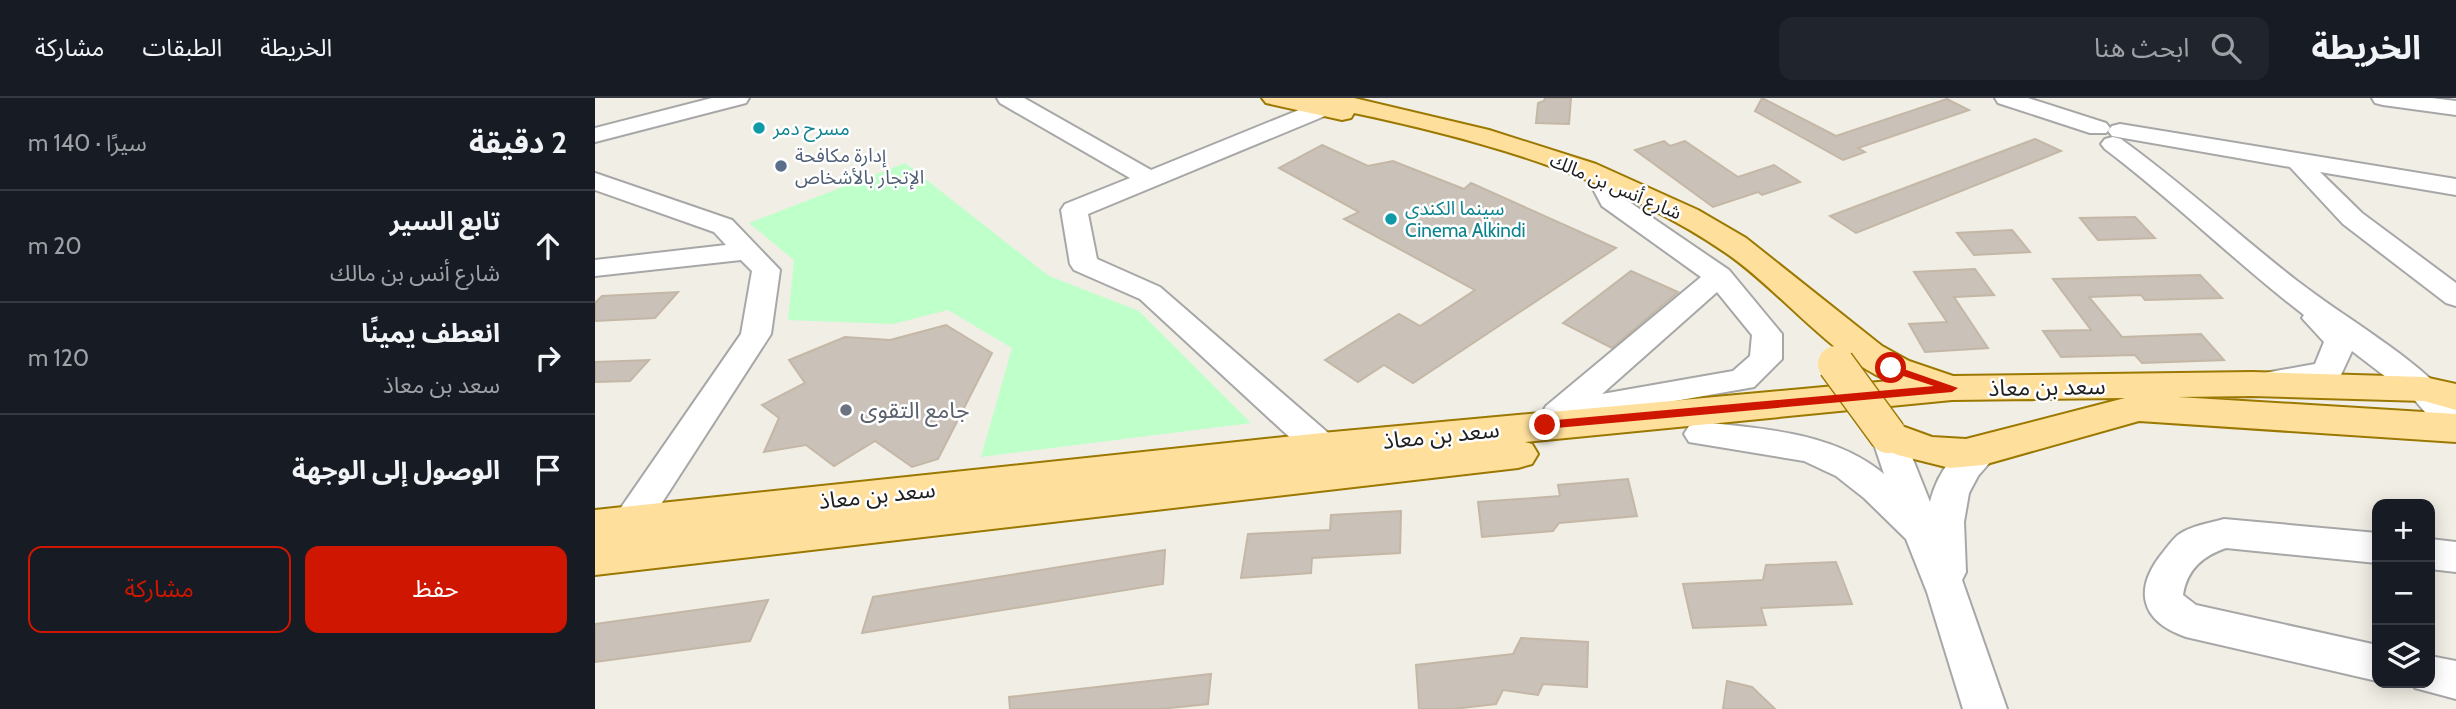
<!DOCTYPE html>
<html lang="ar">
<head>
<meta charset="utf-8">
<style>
	:root { --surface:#171b24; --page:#20242c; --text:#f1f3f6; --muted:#9ea1a6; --line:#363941; --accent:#cf1600 }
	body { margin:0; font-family:Cabin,"Noto Sans Arabic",sans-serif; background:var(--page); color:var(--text); direction:rtl }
	.controls { position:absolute; right:21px; bottom:21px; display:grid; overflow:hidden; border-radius:14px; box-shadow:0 4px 18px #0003 }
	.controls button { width:63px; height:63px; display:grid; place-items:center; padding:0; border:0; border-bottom:2px solid var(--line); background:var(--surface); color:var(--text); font:35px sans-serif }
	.stop { position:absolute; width:21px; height:21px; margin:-16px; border:5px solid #cf1600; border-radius:50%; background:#fff }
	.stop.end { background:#cf1600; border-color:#fff; box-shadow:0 2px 7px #0008 }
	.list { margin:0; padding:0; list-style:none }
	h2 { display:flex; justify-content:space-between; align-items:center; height:91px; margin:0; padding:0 28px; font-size:30px }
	h2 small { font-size:23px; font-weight:400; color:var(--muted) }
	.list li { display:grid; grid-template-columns:46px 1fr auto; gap:21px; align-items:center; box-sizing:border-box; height:112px; padding:0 28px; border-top:2px solid var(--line) }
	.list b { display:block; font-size:26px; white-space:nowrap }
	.list p { margin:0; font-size:23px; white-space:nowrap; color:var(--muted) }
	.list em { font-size:23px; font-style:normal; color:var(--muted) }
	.actions { display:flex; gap:14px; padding:21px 28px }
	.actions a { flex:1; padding:16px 0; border:2px solid var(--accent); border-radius:14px; text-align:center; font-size:24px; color:var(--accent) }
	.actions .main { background:var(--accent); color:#fff }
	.icon { flex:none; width:38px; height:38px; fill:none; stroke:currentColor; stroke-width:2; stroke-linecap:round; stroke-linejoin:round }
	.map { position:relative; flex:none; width:1861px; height:611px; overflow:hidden; direction:ltr }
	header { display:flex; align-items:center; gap:42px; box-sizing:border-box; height:98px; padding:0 35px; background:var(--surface); border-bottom:2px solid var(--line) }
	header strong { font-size:33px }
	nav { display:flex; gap:38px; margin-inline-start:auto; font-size:24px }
	.search { width:490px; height:63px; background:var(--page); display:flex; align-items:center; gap:18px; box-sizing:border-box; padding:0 24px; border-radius:14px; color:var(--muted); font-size:26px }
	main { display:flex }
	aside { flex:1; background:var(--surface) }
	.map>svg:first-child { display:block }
</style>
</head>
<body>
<header>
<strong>الخريطة</strong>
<div class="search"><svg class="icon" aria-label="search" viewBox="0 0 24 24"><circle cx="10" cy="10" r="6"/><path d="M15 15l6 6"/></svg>ابحث هنا</div>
<nav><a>الخريطة</a><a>الطبقات</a><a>مشاركة</a></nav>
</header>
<main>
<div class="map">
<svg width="1861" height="611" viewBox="0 0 1861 611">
	<rect width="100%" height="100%" fill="#f1eee5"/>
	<!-- park -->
	<path fill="#beffca" d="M310,65L454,178L544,213L656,325L386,359L417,250L353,212L298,226L193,222L199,162L154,125Z"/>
	<!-- building -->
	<g fill="#cac1b8" stroke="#c4b7a6" stroke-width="2">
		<path d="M950,0H976L974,26L941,25L943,5L949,3Z"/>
		<path d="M1167,0L1241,38L1352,1L1374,12L1263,50L1270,54L1248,62L1160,13Z"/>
		<path d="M1440,41L1466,53L1261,135L1235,118Z"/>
		<path d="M1069,43L1075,48L1090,43L1143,79L1179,67L1205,84L1167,97L1163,94L1118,109L1040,52Z"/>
		<path d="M727,47L773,68L798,63L869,91L876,85L1021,150L818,285L789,267L763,284L730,262L804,216L825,228L880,192L749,121L764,114L684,70Z"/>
		<path d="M1540,119L1560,140L1503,142L1485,120Z"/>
		<path d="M1417,132L1435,154L1379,157L1362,135Z"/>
		<path d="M1380,171L1399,197L1359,199L1393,250L1330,254L1314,226L1352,224L1319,174Z"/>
		<path d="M1036,173L1083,194L1017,250L968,225Z"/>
		<path d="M1605,177L1627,200L1550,202L1546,197L1494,199L1527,239L1606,236L1629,262L1547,265L1540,257L1466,259L1448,233L1496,232L1458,181Z"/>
		<path d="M83,194L60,220L0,223V205L7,198Z"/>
		<path d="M351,227L397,255L343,361L317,369L280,343L239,368L211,347L169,354L184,320L167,307L210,285L194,262L250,239L295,242Z"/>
		<path d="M54,262L35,283L0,284V264Z"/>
		<path d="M1033,381L1042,418L964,425L958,433L887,439L883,404L965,398L963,387Z"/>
		<path d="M806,413L805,455L717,460L716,475L646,480L653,436L735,432L736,417Z"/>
		<path d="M570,452L568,486L267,535L278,499Z"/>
		<path d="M1241,464L1257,506L1166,510L1171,527L1098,530L1088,486L1168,482L1171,467Z"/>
		<path d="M173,502L155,543L0,564V526Z"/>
		<path d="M926,540L993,544L992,589L948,586L943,597L908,592L901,606L858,611H824L821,567L918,556Z"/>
		<path d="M616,576L613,606L565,611H415L414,599Z"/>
		<path d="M1132,583L1157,589L1180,611H1128Z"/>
	</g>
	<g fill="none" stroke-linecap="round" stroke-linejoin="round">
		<!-- minor casing -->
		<g stroke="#a7a7a7" stroke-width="4">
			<g id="minor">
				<path d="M117,0H154L151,5L0,44V30Z"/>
				<path d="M402,0H429L556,72L721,5H737L740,10L737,15L493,116L502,161L565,189L739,340L744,349L739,358L727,361L715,358L545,201L479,172L475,166L466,112L470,106L535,80L405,5Z"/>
				<path d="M1400,0H1433L1511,25L1515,30L1511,35H1495L1403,5Z"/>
				<path d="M1777,0H1837L1861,3V17L1788,7L1780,5Z"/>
				<path d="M1525,26L1861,81V97L1725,74L1767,115L1861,185V208L1851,205L1748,126L1695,69L1517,38L1513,33L1517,28Z"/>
				<path d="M1518,39L1526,41C1587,85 1642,136 1701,182C1754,223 1816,256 1861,306V340L1849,336L1817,299L1757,253L1744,281L1675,294L1664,290L1659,283L1664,276L1720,266L1729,244L1707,220L1709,217C1640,164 1579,103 1510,51L1506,46L1510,41Z"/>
				<path d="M0,75L137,122L185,172L176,236L48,434L35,438L22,434L16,424L146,236L157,173L146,162L0,178V162L131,147L119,134L0,92Z"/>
				<path d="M1011,83L1020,86L1027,99L1134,172L1187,236V261L1159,289L1029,312L959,336L947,332L942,324L951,308L1106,179L1007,108L998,91L1002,86ZM1122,194L1157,237L1155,258L1138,273L1007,296Z"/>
				<path d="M1106,324C1169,331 1238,334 1289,376L1276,337L1281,329L1293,325L1305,329L1335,404C1342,376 1364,338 1396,347L1402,356L1383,378L1374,395L1369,424L1371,474L1367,482L1412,611H1368L1332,494L1311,441L1269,400L1241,378L1209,363L1094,344L1089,336L1094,328Z"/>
				<path d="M1629,421L1782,435V465L1631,450C1608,458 1592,471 1588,497L1601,507L1782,547V583L1591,539C1544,523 1538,490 1569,453C1573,448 1578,441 1583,437C1595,428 1615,425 1629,421Z"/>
				<path d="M1835,441L1861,444V474L1835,471Z"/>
				<path d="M1835,558L1861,563V601L1820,590L1817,585H1835Z"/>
			</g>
		</g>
		<!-- major casing -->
		<g stroke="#9b7800" stroke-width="4">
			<path id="major" d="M667,0H759L894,32L1001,66L1103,112L1151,140L1287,248L1314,263L1358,278L1657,274L1829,279L1861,286V312L1829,303L1657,298L1583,299L1861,316V344L1544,323L1388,367L1355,370L1303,357L1279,347L1273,337L1279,327L1293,323L1337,339L1371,341L1530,300L1357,302L930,344L937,346L943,356L937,366L923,370L0,477V412L727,335L1294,283C1236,259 1185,192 1131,155C1022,80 887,42 759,15L756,20L747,22L671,5Z"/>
		</g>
		<!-- minor -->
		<use href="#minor" fill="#fff" fill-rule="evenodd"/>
		<!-- major -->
		<use href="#major" fill="#ffdf9c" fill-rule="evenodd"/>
		<!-- major-bridge casing -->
		<g stroke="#9b7800" stroke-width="39" stroke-linecap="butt">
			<path id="major-bridge" d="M1241,266L1293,337"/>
		</g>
		<!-- major-bridge -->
		<use href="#major-bridge" stroke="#ffdf9c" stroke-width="36"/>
	</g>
	<!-- route -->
	<path fill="#cf1600" d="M1293,268H1300L1363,290L1357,294L950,331L944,327L950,323L1339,288L1293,273Z"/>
	<!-- markers -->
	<g fill="#0f9aa8" stroke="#fff" stroke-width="2.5">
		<circle cx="164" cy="30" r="7"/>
		<circle cx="796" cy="121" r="7"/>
	</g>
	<circle fill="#5c6f8a" stroke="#fff" stroke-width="2.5" cx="186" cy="68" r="7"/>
	<circle fill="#6b7280" stroke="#fff" stroke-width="2.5" cx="251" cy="312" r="7"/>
	<g text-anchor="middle" stroke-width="5" stroke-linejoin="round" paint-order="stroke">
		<!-- far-culture labels -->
		<g font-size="19" fill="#0d838f" stroke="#fff" text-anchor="start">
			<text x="178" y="37">مسرح دمر</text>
			<text x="810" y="117">سينما الكندي<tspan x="810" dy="22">Cinema Alkindi</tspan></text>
		</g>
		<!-- far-service labels -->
		<g font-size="19" fill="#4e5e75" stroke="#fff" text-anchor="start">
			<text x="200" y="64">إدارة مكافحة<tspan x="200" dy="22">الإتجار بالأشخاص</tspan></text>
		</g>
		<!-- far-street labels -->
		<g font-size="19" fill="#202020" stroke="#fff">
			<text transform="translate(1021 88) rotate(23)" y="7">شارع أنس بن مالك</text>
		</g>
		<!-- street labels -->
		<g font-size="23" fill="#202020" stroke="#fff">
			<text transform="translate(1452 289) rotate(-1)" y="8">سعد بن معاذ</text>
			<text transform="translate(846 337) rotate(-6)" y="8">سعد بن معاذ</text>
			<text transform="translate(282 397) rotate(-6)" y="8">سعد بن معاذ</text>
		</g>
		<!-- worship labels -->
		<g font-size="23" fill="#5b616d" stroke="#fff" text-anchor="start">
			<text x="265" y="320">جامع التقوى</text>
		</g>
	</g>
</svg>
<div class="controls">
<button>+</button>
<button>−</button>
<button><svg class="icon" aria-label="layers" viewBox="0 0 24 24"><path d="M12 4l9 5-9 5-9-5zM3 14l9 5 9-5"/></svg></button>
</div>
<div class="stop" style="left:1296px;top:270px"></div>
<div class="stop end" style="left:950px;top:327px"></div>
</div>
<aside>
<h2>2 دقيقة<small>سيرًا · 140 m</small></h2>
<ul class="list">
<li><svg class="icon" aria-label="ahead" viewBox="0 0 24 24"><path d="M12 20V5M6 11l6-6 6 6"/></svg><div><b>تابع السير</b><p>شارع أنس بن مالك</p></div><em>20 m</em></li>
<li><svg class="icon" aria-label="right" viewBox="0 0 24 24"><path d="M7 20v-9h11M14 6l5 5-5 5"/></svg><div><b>انعطف يمينًا</b><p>سعد بن معاذ</p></div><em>120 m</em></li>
<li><svg class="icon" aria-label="arrive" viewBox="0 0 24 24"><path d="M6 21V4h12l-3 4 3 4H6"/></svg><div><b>الوصول إلى الوجهة</b></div></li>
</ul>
<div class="actions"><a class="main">حفظ</a><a>مشاركة</a></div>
</aside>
</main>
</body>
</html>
